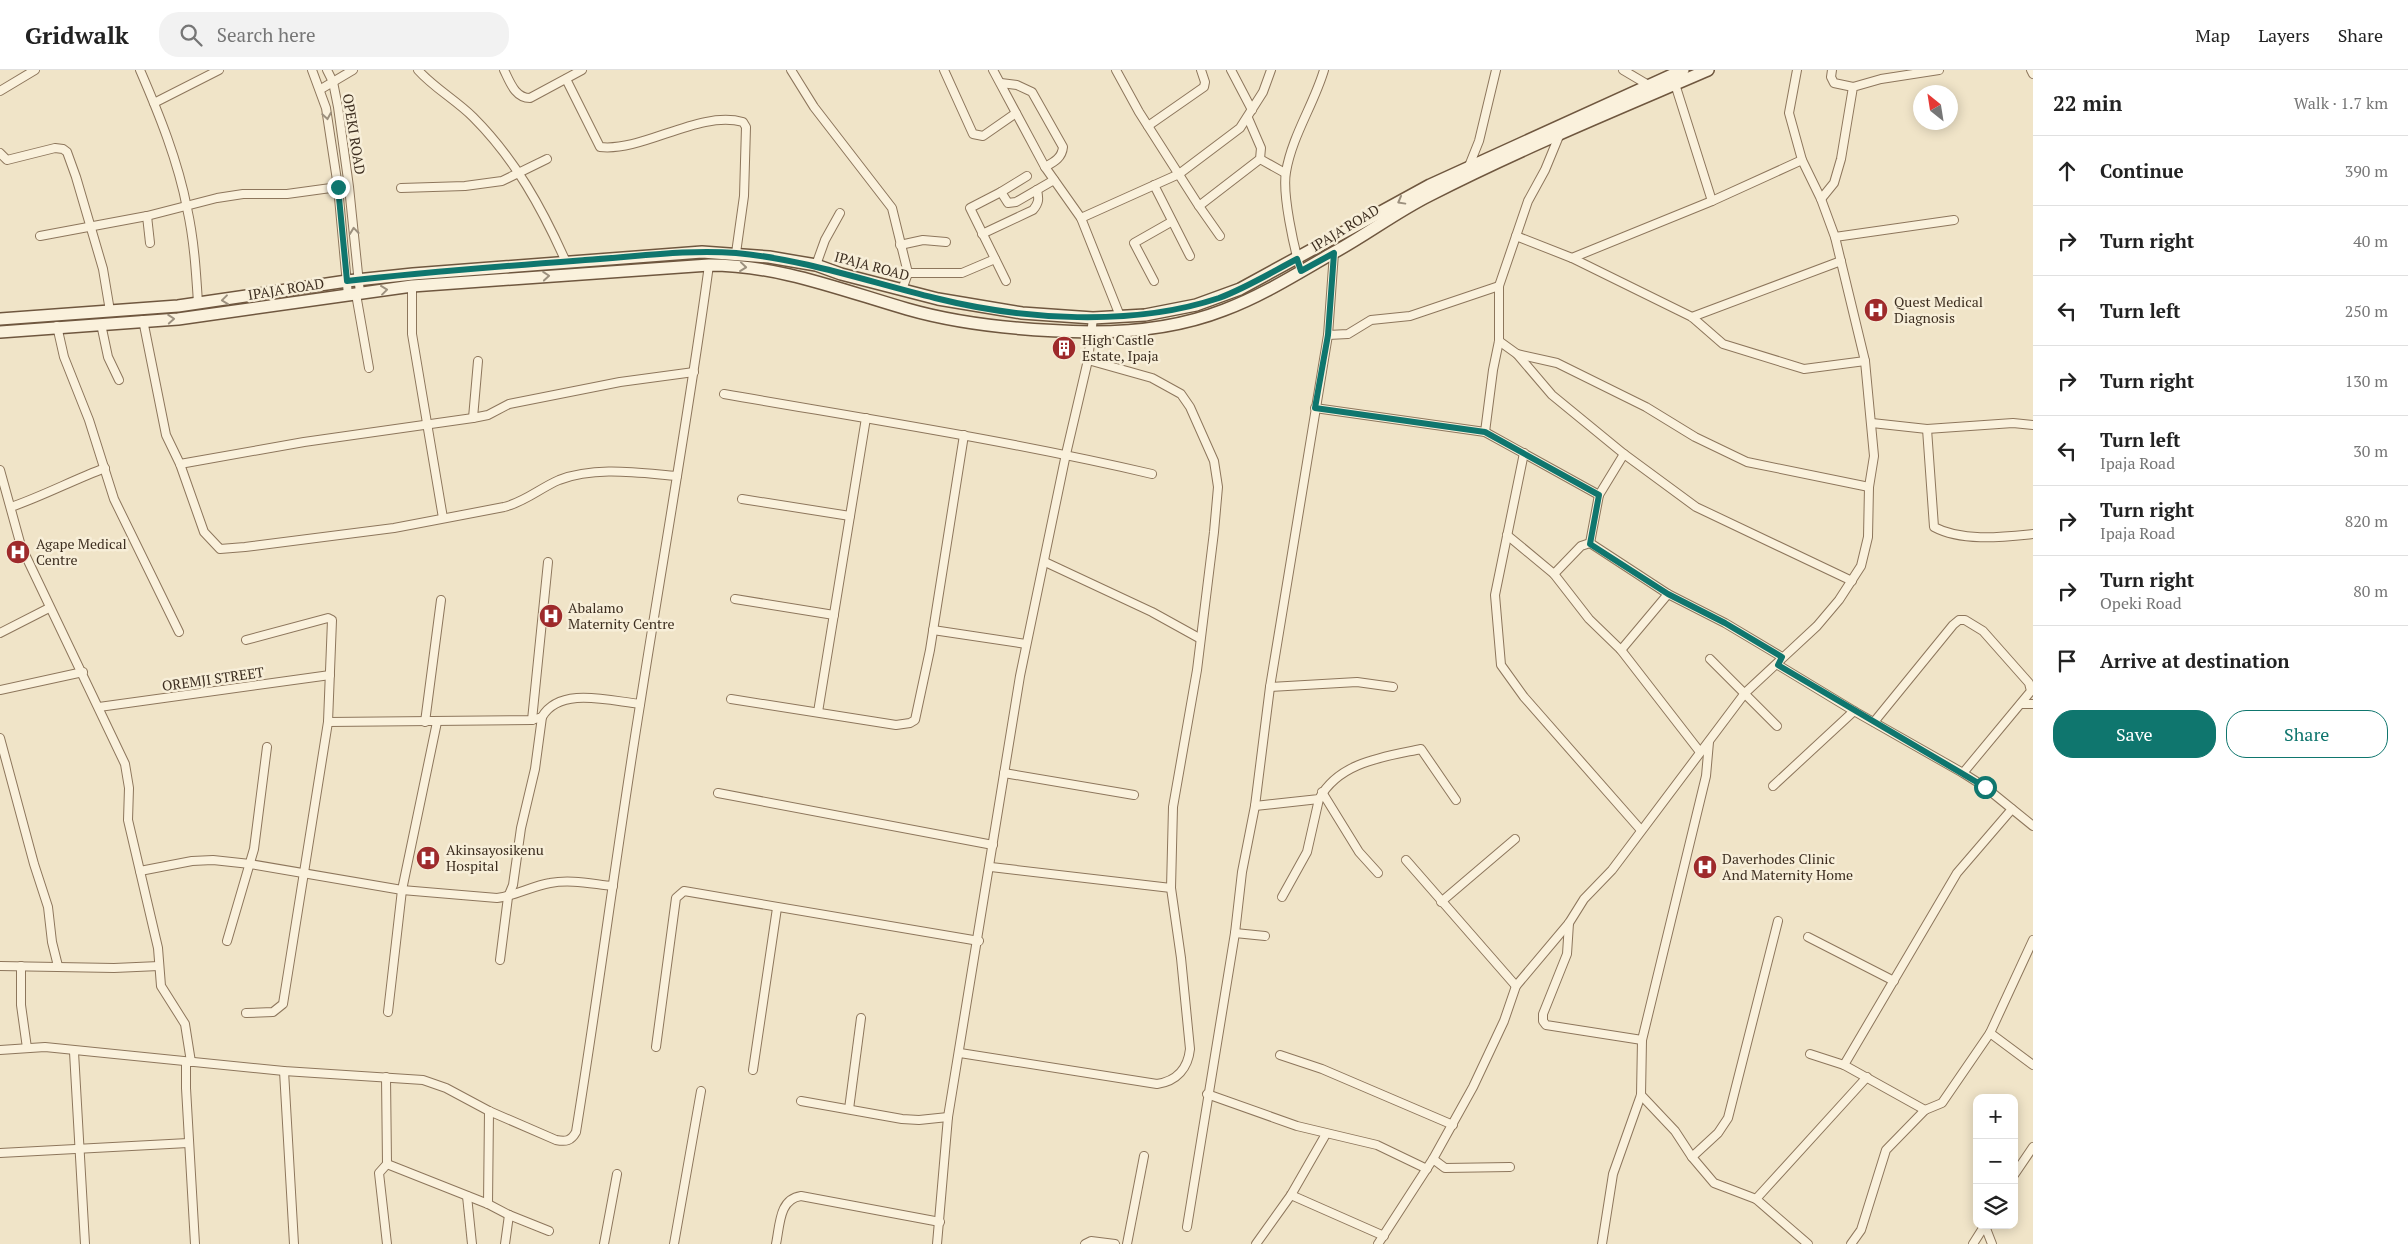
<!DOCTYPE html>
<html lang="en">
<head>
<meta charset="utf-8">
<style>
	:root { --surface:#fff; --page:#f2f2f2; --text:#222; --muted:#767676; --line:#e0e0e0; --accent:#0f766e }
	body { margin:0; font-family:"PT Serif",serif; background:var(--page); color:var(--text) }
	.controls { position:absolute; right:15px; bottom:15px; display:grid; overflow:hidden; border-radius:10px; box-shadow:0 2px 12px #0003 }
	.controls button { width:45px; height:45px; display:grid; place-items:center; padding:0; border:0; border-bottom:1px solid var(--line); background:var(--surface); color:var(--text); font:25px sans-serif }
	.compass { position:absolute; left:1913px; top:15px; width:45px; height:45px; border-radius:50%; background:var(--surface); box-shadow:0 2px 12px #0003; rotate:330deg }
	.stop { position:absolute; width:15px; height:15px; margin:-11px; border:4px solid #0f766e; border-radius:50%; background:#fff }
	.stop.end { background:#0f766e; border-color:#fff; box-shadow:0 1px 5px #0008 }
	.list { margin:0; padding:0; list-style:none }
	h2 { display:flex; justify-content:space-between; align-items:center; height:65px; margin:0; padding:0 20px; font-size:21px }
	h2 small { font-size:16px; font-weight:400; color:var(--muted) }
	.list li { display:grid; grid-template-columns:32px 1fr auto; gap:15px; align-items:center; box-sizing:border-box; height:70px; padding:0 20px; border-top:1px solid var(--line) }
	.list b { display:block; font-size:19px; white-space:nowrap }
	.list p { margin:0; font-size:16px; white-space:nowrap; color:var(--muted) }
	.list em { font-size:16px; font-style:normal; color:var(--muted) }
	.actions { display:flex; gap:10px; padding:15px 20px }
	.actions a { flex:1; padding:11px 0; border:1px solid var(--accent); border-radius:20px; text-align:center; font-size:18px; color:var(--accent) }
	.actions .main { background:var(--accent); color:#fff }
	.icon { flex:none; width:28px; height:28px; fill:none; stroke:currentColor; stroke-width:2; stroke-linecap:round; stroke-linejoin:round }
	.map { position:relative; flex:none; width:2033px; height:1174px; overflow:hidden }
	header { display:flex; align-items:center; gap:30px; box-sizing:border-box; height:70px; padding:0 25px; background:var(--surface); border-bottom:1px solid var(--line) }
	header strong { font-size:24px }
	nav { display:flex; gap:28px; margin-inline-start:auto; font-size:18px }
	.search { width:350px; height:45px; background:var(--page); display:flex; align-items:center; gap:12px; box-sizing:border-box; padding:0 18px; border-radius:20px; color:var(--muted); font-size:19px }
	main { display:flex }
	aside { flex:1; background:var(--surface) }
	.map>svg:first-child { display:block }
</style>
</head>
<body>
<header>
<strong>Gridwalk</strong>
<div class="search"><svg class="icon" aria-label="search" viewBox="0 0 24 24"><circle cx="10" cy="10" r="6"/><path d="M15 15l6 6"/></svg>Search here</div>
<nav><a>Map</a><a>Layers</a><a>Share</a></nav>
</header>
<main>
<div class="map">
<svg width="2033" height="1174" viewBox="0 0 2033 1174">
	<rect width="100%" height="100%" fill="#f0e4c8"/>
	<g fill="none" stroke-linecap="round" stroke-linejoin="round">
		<!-- minor casing -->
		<g stroke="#8d765c" stroke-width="10">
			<g id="minor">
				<path d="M140,0C159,44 178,91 187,138C194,169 196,201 198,233"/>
				<path d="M312,0L326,38L338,117L348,225"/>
				<path d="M327,0L333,12L338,37L349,117L360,223"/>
				<path d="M418,0C434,18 456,30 473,47C515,89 542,138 566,192"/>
				<path d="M504,0C510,12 515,28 530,28L582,0"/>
				<path d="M791,0L814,37L892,138L908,203L902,220"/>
				<path d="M944,0L973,64L983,66L1016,43"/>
				<path d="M993,0L1045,97L1081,148L1120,246"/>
				<path d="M1116,0L1139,42L1199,136L1220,166"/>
				<path d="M1231,0L1252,40"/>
				<path d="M1623,0L1650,16"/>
				<path d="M1832,0L1831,7L1834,13L1853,17"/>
				<path d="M2031,0L2033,4"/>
				<path d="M566,9L600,77C644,82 698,40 743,52L746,57L744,126L736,183"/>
				<path d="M1001,13L1017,15L1032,22L1063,77C1062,88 1054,92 1045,97"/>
				<path d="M1675,14L1712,131"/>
				<path d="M321,19L353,0"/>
				<path d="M0,21L35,0"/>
				<path d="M154,33L219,0"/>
				<path d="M1148,56L1204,17L1205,12L1201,0"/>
				<path d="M0,83L7,90L55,78L63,79L67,82L76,107L103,199L110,241"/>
				<path d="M1260,89L1285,103"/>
				<path d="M1469,96L1479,71L1496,0"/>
				<path d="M1154,115L1190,186"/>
				<path d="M401,118L465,116L502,111L547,89"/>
				<path d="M1001,122L1027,106"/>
				<path d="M1821,129L1834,113L1841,89L1853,17L1881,9L1939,0"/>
				<path d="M1199,136L1260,89L1261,78L1248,48"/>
				<path d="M147,146L150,173"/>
				<path d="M1081,148L1179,104L1240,58L1263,22L1271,0"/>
				<path d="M982,164L1033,140C1039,133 1039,129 1037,120"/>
				<path d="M40,166L147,146L217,128L243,124H287L338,117"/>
				<path d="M1516,166L1572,188L1712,131L1802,90"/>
				<path d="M1835,167L1954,150"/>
				<path d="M900,175L923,170L946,172"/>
				<path d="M1572,188L1692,247L1723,274L1804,299L1865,291"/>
				<path d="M816,195L825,170L840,143"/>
				<path d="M1301,201C1294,178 1282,124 1286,102C1292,66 1314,34 1324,0"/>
				<path d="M908,203H962L995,189"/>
				<path d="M1006,211L970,138L1001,122L1008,133L1016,132L1054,110"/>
				<path d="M1154,211L1134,173L1171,152"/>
				<path d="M412,216V264L443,448"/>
				<path d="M356,224L369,298"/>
				<path d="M1692,247L1841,191"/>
				<path d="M143,250L166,365L180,394L204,462L220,479L245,477L394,458L504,437C525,432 540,418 559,410C596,396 639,403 677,406"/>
				<path d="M101,254L108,287L119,310"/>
				<path d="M57,256L64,287L89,350L114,429L179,562"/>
				<path d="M1328,265L1348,264L1371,250L1410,246L1499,216"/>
				<path d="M1499,271L1517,284L1557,293L1646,337L1695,367L1747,392L1869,417"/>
				<path d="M1517,284L1552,325L1624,384L1696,437L1852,511"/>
				<path d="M724,324C867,349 1011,371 1152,404"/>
				<path d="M1315,338L1485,362L1599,425"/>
				<path d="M473,348L478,291"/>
				<path d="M1872,353L1927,359L2013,353L2033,355"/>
				<path d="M1927,359L1934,457C1962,472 2003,467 2033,464"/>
				<path d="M1485,362L1493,300L1499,271V216L1528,131L1545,100L1559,66"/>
				<path d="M1524,383L1495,525L1501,595L1524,627L1640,759"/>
				<path d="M180,394L304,372L473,348L488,345L509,334L620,312L694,302"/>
				<path d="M0,400L21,476L125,694L129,718L128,750L158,878L161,916L185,954L191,992"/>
				<path d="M742,429L850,446"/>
				<path d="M11,437C43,426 73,410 105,398"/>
				<path d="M1507,465L1554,504L1589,549L1621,580L1700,682"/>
				<path d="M1590,473L1599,425L1624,384"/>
				<path d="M1045,492L1152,542L1199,568"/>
				<path d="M1554,504L1581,476L1590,473L1668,524L1725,553L1782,587"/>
				<path d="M735,529L834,545"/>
				<path d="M933,560L1026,574"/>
				<path d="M0,563L49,538"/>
				<path d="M1621,580L1668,524"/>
				<path d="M1710,589L1777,656"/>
				<path d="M1778,595L1854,641L1963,703L1985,717L2033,756"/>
				<path d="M1270,617L1357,612L1393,617"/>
				<path d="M0,620L83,602"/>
				<path d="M731,629L896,655L910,653L915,650L930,580L964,365"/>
				<path d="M2021,634H2033"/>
				<path d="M99,637L330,605"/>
				<path d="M818,642L866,348"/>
				<path d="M532,650L548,492"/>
				<path d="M328,652L532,650L542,647C560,616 610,631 640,634"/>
				<path d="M425,652L441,530"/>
				<path d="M1874,652L1953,555L1959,550H1965L1983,561L2029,613L2031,621L1963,703"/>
				<path d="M0,668L34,794L48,837L52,872L58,896"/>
				<path d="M1004,703L1134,725"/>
				<path d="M1773,716L1854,641"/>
				<path d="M1322,722L1359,782L1378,803"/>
				<path d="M718,723L993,775"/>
				<path d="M1255,736L1319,729C1339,692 1383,687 1421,679L1456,730"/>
				<path d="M1406,790L1516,916"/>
				<path d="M991,797L1171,818"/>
				<path d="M140,801L192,791L213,790L250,794L402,820L497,828C515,826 532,816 550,813C571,809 592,814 613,816"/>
				<path d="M1282,827L1307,782L1319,729"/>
				<path d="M1441,832L1515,769"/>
				<path d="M1569,853L1567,884L1543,944V951L1546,955L1642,970"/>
				<path d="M1235,863L1265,866"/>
				<path d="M1808,867L1894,911"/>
				<path d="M227,871L254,779L267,677"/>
				<path d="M500,890L508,827L513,815L521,758L535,699L542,647"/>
				<path d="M0,896L114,898L159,896"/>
				<path d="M21,896V935L27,978"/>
				<path d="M388,942L402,820L437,652"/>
				<path d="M246,943L273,942L283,934L328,652L332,550L328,548L246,570"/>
				<path d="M1990,963L2033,995"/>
				<path d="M656,977L676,828L684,821L979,871"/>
				<path d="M0,980L45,977L284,1001L423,1010L446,1018L489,1041L556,1070C566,1072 571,1071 576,1062C599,920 617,777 640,635C663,488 689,342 709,195"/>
				<path d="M74,982L85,1174"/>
				<path d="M960,983L1157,1014C1177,1011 1188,998 1190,979L1181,888L1171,818L1173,737L1197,600L1214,462L1218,417L1214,391L1190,337L1181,324L1152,308L1088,290"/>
				<path d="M1810,984L1844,995L1925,1040"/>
				<path d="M1280,985L1322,999L1453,1055"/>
				<path d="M186,992V1018L195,1174"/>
				<path d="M1844,995L1957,803L2012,739"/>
				<path d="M753,1000L777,838"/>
				<path d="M284,1001L294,1174"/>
				<path d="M386,1007L387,1094L379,1103L387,1174"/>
				<path d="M1207,1024L1297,1056L1377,1075L1427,1099"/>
				<path d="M1641,1025L1675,1061L1692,1087L1714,1113L1756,1129L1808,1174"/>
				<path d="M801,1031L902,1049L919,1050L948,1047"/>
				<path d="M849,1039L861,948"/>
				<path d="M0,1083L188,1073"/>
				<path d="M1692,1087L1718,1063L1728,1048L1778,851"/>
				<path d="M1433,1089L1445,1098L1510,1097"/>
				<path d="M387,1094L488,1134L509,1145L549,1161"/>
				<path d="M2014,1105L2033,1077"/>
				<path d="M1291,1125L1384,1166"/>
				<path d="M467,1126L472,1174"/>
				<path d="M1756,1129L1867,1007"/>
				<path d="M488,1134L489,1041"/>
				<path d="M1985,1156L1992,1174"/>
				<path d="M1187,1157L1235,863L1242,802L1255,736L1270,617L1328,265L1334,183"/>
				<path d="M505,1174L509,1145"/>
				<path d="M604,1174L617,1104"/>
				<path d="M674,1174L701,1021"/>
				<path d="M776,1174C780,1155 779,1129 801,1126L940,1152"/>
				<path d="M937,1174L948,1047L1020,606L1066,384L1088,290L1093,248"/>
				<path d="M1085,1174L1091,1171L1115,1174"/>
				<path d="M1127,1174L1144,1086"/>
				<path d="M1256,1174L1291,1125L1326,1064"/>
				<path d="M1378,1174L1433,1089L1473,1017L1504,951L1516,916L1569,853L1584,829L1612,800L1745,623L1817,556L1839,530L1861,496L1868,467L1869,417L1874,386L1865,291L1835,167L1821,129L1802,90L1789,43L1797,0"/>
				<path d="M1602,1174L1613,1104L1641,1025L1642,970L1706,706L1709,672"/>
				<path d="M1851,1174L1861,1160L1886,1080L1925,1040L1942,1033L1990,963L2033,870"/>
				<path d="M1973,1174L1985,1155"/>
			</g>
		</g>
		<!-- secondary casing -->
		<g stroke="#6f573f" stroke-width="14">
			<g id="secondary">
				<path d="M0,249L178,236L347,211L413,204L702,182L769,187L816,195L841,204L938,229L1022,243L1093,248L1145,245L1196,235L1240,219L1430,115L1683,0"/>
				<path d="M0,262L178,249L412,216L709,195C779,195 841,220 907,239C966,256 1031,261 1092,262C1136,262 1183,256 1224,240C1262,226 1298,203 1333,183C1366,165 1396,142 1430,125C1520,79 1615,40 1708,0"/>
			</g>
		</g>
		<!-- minor -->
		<use href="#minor" stroke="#faf1dc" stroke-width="8"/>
		<!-- secondary -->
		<use href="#secondary" stroke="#faf1dc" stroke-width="11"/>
	</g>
	<!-- one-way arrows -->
	<defs><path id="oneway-chevron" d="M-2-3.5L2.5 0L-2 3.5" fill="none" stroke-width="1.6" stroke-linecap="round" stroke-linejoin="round" transform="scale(1.25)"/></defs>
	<g stroke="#9c907e">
		<use href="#oneway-chevron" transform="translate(327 46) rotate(81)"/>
		<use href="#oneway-chevron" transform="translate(1401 131) rotate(151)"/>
		<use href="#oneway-chevron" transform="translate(354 161) rotate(-96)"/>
		<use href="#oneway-chevron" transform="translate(743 197) rotate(6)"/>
		<use href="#oneway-chevron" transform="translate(546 206) rotate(-5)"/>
		<use href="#oneway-chevron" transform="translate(384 220) rotate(-7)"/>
		<use href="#oneway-chevron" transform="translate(225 230) rotate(173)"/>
		<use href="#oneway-chevron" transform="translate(171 249) rotate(-4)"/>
	</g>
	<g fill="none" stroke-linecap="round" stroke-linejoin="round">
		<!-- route -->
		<path stroke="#0f766e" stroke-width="6" d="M338,117L347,211C426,202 506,196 585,190C635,187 686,179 736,183C804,189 869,212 935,228C1023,250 1132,257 1219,228C1246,218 1272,202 1297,189L1301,201L1334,183L1328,265L1315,338L1485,362L1599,425L1590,474L1668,524L1725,553L1782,587L1778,595L1985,717"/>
	</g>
	<!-- icons -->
	<defs>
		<g id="hospital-disc" transform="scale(1.25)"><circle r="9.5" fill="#9e2a2b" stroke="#f7eed8"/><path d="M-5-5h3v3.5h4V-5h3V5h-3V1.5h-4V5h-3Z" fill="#fff"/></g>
		<g id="building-disc" transform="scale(1.25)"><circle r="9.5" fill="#9e2a2b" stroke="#f7eed8"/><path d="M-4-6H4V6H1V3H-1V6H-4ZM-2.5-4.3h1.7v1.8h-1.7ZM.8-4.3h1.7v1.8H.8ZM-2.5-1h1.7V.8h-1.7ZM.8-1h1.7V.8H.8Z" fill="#fff"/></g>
	</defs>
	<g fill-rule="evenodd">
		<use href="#hospital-disc" x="1876" y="240"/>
		<use href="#building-disc" x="1064" y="278"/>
		<use href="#hospital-disc" x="18" y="482"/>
		<use href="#hospital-disc" x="551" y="546"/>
		<use href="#hospital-disc" x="428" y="788"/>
		<use href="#hospital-disc" x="1705" y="797"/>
	</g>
	<g text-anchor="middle" stroke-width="5" stroke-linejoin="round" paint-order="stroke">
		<!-- street labels -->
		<g font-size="14" fill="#3d2e20" stroke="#f7eed8">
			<text transform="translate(354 64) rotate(81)" y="5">OPEKI ROAD</text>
			<text transform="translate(1345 158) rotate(-31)" y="5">IPAJA ROAD</text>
			<text transform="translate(872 196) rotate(15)" y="5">IPAJA ROAD</text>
			<text transform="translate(286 219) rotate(-9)" y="5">IPAJA ROAD</text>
			<text transform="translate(213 609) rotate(-8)" y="5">OREMJI STREET</text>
		</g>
		<!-- poi labels -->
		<g font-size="14" fill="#3d2e20" stroke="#f7eed8" text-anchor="start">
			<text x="1894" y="237">Quest Medical<tspan x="1894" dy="16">Diagnosis</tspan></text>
			<text x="1082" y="275">High Castle<tspan x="1082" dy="16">Estate, Ipaja</tspan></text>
			<text x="36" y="479">Agape Medical<tspan x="36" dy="16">Centre</tspan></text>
			<text x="568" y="543">Abalamo<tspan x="568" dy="16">Maternity Centre</tspan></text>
			<text x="446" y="785">Akinsayosikenu<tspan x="446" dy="16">Hospital</tspan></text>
			<text x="1722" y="794">Daverhodes Clinic<tspan x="1722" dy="16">And Maternity Home</tspan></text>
		</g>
	</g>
</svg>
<div class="controls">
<button>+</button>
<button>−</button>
<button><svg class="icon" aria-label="layers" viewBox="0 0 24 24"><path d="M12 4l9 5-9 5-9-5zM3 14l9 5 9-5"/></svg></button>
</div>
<svg class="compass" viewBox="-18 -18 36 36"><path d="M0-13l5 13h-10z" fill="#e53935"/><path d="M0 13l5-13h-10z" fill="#767676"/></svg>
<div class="stop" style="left:1985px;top:717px"></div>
<div class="stop end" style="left:338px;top:117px"></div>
</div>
<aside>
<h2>22 min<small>Walk · 1.7 km</small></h2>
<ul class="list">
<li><svg class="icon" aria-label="ahead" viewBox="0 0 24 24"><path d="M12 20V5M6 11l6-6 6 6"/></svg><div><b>Continue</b></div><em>390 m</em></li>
<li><svg class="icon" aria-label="right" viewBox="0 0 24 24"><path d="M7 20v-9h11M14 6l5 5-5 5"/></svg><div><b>Turn right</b></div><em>40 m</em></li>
<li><svg class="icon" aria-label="left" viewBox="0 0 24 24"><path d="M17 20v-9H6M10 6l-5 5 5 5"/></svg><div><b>Turn left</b></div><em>250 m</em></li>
<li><svg class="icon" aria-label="right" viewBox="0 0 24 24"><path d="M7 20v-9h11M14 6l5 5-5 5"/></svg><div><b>Turn right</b></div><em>130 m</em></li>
<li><svg class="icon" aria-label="left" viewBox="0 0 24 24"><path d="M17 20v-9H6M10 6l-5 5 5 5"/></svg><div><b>Turn left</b><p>Ipaja Road</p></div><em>30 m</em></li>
<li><svg class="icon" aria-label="right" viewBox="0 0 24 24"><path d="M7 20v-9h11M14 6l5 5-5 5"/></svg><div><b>Turn right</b><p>Ipaja Road</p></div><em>820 m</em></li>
<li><svg class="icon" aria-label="right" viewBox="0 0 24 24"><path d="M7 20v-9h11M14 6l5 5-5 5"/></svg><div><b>Turn right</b><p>Opeki Road</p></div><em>80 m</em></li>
<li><svg class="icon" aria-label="arrive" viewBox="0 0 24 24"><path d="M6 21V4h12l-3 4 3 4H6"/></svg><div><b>Arrive at destination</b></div></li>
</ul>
<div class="actions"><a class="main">Save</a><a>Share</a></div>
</aside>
</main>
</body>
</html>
